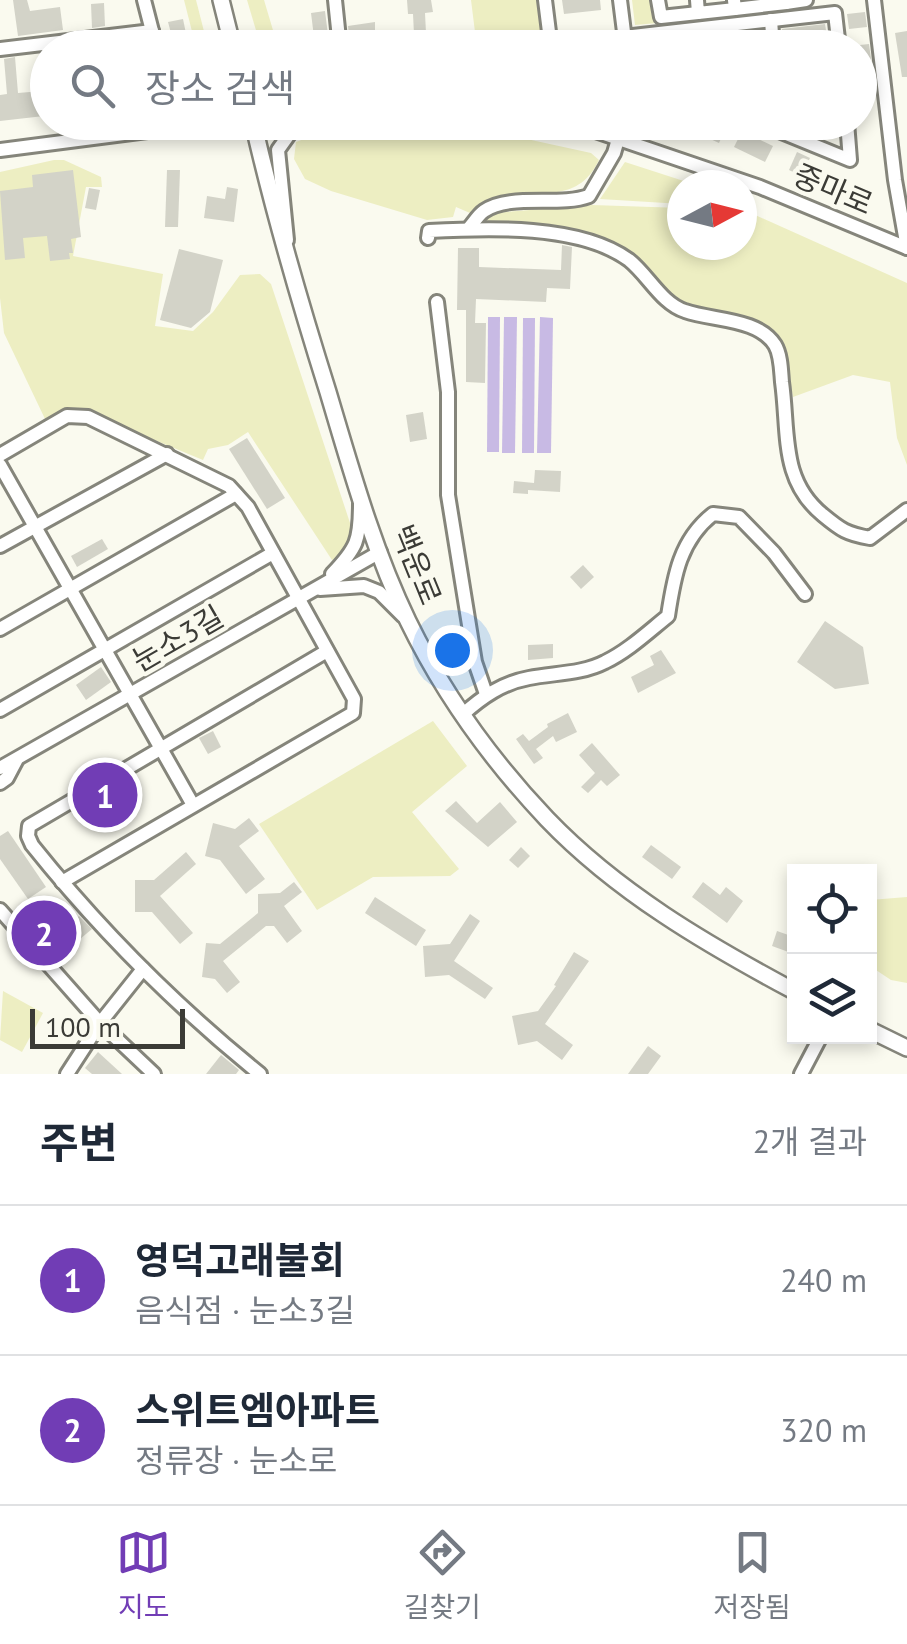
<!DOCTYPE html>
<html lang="ko">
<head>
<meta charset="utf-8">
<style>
	:root { --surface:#fff; --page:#f6f6f7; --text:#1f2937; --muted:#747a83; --line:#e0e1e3; --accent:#713db5 }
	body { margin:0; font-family:"PT Sans","Noto Sans KR",sans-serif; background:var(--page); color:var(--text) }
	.controls { position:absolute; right:30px; bottom:30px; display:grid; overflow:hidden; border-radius:0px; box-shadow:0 5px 15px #0003 }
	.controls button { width:90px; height:90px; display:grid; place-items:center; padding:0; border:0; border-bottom:2px solid var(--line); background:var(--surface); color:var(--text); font:50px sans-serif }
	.compass { position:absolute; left:667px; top:170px; width:90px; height:90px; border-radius:50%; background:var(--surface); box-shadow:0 5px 15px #0003; rotate:83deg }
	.scale { position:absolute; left:30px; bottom:25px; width:155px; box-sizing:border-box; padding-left:10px; border:5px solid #3b3b36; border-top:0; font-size:28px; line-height:35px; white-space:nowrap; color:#3b3b36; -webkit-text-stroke:8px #fafaef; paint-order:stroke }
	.you { position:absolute; left:452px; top:650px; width:35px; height:35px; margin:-25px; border:8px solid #fff; border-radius:50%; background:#1a73e8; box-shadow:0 0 0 15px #1a73e833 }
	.badge { display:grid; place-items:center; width:65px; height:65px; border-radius:50%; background:var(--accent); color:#fff; font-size:32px; font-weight:700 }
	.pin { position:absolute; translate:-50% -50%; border:5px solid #fff; box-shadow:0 2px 10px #0006 }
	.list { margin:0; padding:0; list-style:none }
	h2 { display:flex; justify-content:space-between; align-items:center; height:130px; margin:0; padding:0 40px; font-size:42px }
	h2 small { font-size:32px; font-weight:400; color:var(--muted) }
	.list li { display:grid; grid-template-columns:65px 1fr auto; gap:30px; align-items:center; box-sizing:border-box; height:150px; padding:0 40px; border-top:2px solid var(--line) }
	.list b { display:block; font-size:38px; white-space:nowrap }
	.list p { margin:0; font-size:32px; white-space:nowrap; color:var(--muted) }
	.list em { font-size:32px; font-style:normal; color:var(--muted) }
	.icon { flex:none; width:55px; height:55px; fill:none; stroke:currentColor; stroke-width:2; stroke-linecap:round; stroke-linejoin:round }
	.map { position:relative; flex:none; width:907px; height:1074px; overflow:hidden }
	.search { position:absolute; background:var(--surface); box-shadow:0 5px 15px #0003; left:30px; right:30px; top:30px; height:110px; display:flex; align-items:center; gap:25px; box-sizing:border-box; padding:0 35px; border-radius:55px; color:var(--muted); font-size:38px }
	.sheet { height:430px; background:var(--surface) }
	nav { display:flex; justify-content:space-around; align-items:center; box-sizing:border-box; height:140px; border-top:2px solid var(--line); background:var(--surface); font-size:28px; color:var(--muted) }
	nav a { display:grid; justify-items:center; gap:5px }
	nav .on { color:var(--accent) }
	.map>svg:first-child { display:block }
</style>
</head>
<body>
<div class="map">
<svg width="907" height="1074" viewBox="0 0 907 1074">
	<rect width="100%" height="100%" fill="#fafaef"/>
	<!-- green -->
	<g fill="#edeec2">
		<path d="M184,0H196L208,47H196Z"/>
		<path d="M247,0H264L278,47H261Z"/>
		<path d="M471,0H538L545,40L542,47L476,40Z"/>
		<path d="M632,0H655L657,23L635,25Z"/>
		<path d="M438,126L513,136L591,153L599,160C576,209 532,185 491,200C484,203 477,209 470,213L456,207L453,217L427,220L331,191L305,179L294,159L296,142L309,137Z"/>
		<path d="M54,160H64L101,177L102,187H86L73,256L163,274L155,326L193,331L213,312L240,275L260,274L271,284L354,535L342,555L332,560L248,432L228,445L208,449L203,460L84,411L69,409L46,421L4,333L0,298V172Z"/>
		<path d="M625,162L696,185H682V204L600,199Z"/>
		<path d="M592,205L682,208V245H742V213L753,214L907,283V465L897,438L890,382L853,375L793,397L783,345L764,324L682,306L635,258L594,235L537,225L481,222L493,213Z"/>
		<path d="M433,721L467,766L412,812L459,869L450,876L373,877L317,910L259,824Z"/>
		<path d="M907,897V983L891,980L870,966V900Z"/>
		<path d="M3,991L43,1013L22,1052L0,1040Z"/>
	</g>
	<!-- water -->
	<g fill="#c8bae4">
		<path d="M488,317H500L499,452H487Z"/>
		<path d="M504,317H517L515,453H502Z"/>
		<path d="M540,317L553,318L551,453H537Z"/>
		<path d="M523,318H535L534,453H522Z"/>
	</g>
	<!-- building -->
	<g fill="#d3d3c8">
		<path d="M13,0H27L30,11L60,7L63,30L18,36Z"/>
		<path d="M407,0H431L433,12L425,13L426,33L414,34L413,14H408Z"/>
		<path d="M562,0H600L601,10L564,14Z"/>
		<path d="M104,3L105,26L92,28L91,4Z"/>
		<path d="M325,11L329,43L315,45L311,13Z"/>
		<path d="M865,12L867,27L849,29L847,14Z"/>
		<path d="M183,19L189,48H175L168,22Z"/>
		<path d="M375,22V42L360,43L359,34L349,35L348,26Z"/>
		<path d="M825,24L828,42L783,46L782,29Z"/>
		<path d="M907,31V77H902L895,33Z"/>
		<path d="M869,44L872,67L860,68V45Z"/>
		<path d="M15,57L18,93L42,91L44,116L0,121V95L7,94L4,59Z"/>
		<path d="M673,122H728L719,143Z"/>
		<path d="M817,122H835L837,137L818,136Z"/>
		<path d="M742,131L773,146L765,162L734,147Z"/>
		<path d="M797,152L810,158L801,176L789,170Z"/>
		<path d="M73,170L81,237L71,239L73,253H69L70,259L50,261L47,236L23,238L25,258L5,260L0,191L33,187L32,175Z"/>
		<path d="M167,170H180L178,227H165Z"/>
		<path d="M227,187L238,189L234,222L204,218L207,196L225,199Z"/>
		<path d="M89,188L100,190L96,210L85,208Z"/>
		<path d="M562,245L572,247L570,289L547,288L546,302L476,299L475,323H486L485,383L466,382V310H457L458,248H479V267L561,270Z"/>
		<path d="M179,249L223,260L210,312L191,328L160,320Z"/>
		<path d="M423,412L427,439L410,442L406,415Z"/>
		<path d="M247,438L285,498L267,509L229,449Z"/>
		<path d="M535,470L561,471L560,492L528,490V494L513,493L514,481L534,483Z"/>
		<path d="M102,539L108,549L77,567L71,556Z"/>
		<path d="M583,565L594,577L581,589L570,577Z"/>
		<path d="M825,621L863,647L869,684L835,689L797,662Z"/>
		<path d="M553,644V658L528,660V645Z"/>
		<path d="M661,650L676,673L638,693L631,677L654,665L650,656Z"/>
		<path d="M101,667L111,682L86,700L76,685Z"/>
		<path d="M568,713L577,732L556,742L553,736L536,749L543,758L534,764L516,739L523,734L529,741L548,727L547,724Z"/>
		<path d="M213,731L221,747L208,754L199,738Z"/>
		<path d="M592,743L620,775L607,786L601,780L588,793L581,787L595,773L579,755Z"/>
		<path d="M456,801L477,823L500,802L517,822L488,847L445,811Z"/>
		<path d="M249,818L259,831L239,846L265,879L246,894L220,860L205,856L213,823L235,829Z"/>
		<path d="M8,831L46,887L28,899L0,859V836Z"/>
		<path d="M651,845L681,867L672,879L642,857Z"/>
		<path d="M521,847L530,856L518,868L509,860Z"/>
		<path d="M186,852L196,864L160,896L193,933L180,944L152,912H135V880H154Z"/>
		<path d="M294,882L302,892L284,906L302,931L287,943L274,926H266L223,961L240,982L227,993L215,979L202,977L206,943L220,944L258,913V894L280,893Z"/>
		<path d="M703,882L720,895L726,887L743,901L727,923L692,897Z"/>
		<path d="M375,897L426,930L416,946L365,913Z"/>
		<path d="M470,914L480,921L454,961L493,988L485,999L449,975L425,977L423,946L450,944Z"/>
		<path d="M79,916L92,929L68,949L56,935Z"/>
		<path d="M777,931L794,937V954L772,946Z"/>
		<path d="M574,952L589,961L545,1024L573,1045L562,1060L537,1041L518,1045L512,1016L538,1011L556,986L554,985Z"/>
		<path d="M648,1046L661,1056L648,1074H628Z"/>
		<path d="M98,1052L122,1074H92L85,1068Z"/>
		<path d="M221,1055L239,1070L236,1074H206Z"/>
	</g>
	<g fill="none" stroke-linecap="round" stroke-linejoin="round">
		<!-- minor casing -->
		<g stroke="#85857b" stroke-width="18">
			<g id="minor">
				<path d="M144,0L152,31"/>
				<path d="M335,0L340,48"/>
				<path d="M545,0L551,48"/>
				<path d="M620,0L626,48"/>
				<path d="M658,0L661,17L698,13"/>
				<path d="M697,0L698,13L735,9L734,0"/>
				<path d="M786,0V3L806,0"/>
				<path d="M874,0L895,180L907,248"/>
				<path d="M735,9L786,3"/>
				<path d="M771,20L773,48"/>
				<path d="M624,37L835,13L839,48"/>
				<path d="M382,48H473"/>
				<path d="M0,49L152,31L156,48"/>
				<path d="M569,122L760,187L907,248"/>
				<path d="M757,122L850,160L847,122"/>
				<path d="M0,150L217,122"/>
				<path d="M468,229C473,224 478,215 484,211C510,193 559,207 589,196L614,153L623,122"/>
				<path d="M428,238L429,231C488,228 580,224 629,260C648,275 662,304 685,311C714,321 758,318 775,345C781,355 781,371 782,382C789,433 780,480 823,515C841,530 847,534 870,538L907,510"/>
				<path d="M287,240L278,150L298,122"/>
				<path d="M437,302L448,392V495L475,662L486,694"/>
				<path d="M0,455L67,416L88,417L229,486L248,507L354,699L353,713L62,882"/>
				<path d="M0,465L193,805"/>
				<path d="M0,546L167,454"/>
				<path d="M332,574C357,548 360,540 360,504"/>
				<path d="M320,589L364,586L379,592L403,616"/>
				<path d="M0,629L236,494"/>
				<path d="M0,710L273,553"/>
				<path d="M462,715C482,697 502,683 529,678C554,673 582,674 605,662C628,651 648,632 668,616C674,576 680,540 713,514L739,517L774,553L805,594"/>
				<path d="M0,768L380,552"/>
				<path d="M0,783L7,778L16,761"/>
				<path d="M0,910L100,1023L154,1074"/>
				<path d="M67,1074L100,1023L143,969"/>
				<path d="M260,1074C176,1006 100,930 32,845L28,836L29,826L327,651"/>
				<path d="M801,1074L821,1036"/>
			</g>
		</g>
		<!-- major casing -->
		<g stroke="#85857b" stroke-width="20">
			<g id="major">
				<path d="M221,0L233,48"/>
				<path d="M253,122C274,214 300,303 328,392C351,469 373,549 408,621C443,693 492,761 547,819C617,892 706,944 794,991"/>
				<path d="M870,1030L907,1048"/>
			</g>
		</g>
		<!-- minor -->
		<use href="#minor" stroke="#fff" stroke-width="12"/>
		<!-- major -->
		<use href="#major" stroke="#fff" stroke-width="15"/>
	</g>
	<g text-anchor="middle" stroke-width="9" stroke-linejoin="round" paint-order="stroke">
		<!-- street labels -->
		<g font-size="30" fill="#3b3b36" stroke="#fafaef">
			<text transform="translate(833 190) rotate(23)" y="10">중마로</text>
			<text transform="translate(416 565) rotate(68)" y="10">백운로</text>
			<text transform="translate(178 639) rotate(-30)" y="10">눈소3길</text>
		</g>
	</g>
</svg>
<div class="controls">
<button><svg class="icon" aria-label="locate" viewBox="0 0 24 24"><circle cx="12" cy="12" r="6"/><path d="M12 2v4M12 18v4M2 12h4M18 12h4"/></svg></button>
<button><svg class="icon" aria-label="layers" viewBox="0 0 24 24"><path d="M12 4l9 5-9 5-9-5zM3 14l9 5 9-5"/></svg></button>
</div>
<svg class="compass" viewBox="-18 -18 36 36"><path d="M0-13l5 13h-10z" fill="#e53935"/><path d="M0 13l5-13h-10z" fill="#747a83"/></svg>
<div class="scale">100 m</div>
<div class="you"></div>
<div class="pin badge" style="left:105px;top:795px">1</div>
<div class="pin badge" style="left:44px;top:933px">2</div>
<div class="search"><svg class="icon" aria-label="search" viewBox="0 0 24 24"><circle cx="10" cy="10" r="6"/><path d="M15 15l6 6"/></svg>장소 검색</div>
</div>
<section class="sheet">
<h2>주변<small>2개 결과</small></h2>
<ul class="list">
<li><span class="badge">1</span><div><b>영덕고래불회</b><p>음식점 · 눈소3길</p></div><em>240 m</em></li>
<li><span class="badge">2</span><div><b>스위트엠아파트</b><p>정류장 · 눈소로</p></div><em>320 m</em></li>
</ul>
</section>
<nav>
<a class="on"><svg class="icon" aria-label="map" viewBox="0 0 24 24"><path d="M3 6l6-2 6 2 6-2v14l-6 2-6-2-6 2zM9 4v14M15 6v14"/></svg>지도</a>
<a><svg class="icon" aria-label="directions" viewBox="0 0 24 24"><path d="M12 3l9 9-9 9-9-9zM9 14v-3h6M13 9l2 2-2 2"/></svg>길찾기</a>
<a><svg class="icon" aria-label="saved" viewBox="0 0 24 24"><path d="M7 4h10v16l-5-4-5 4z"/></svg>저장됨</a>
</nav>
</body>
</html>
